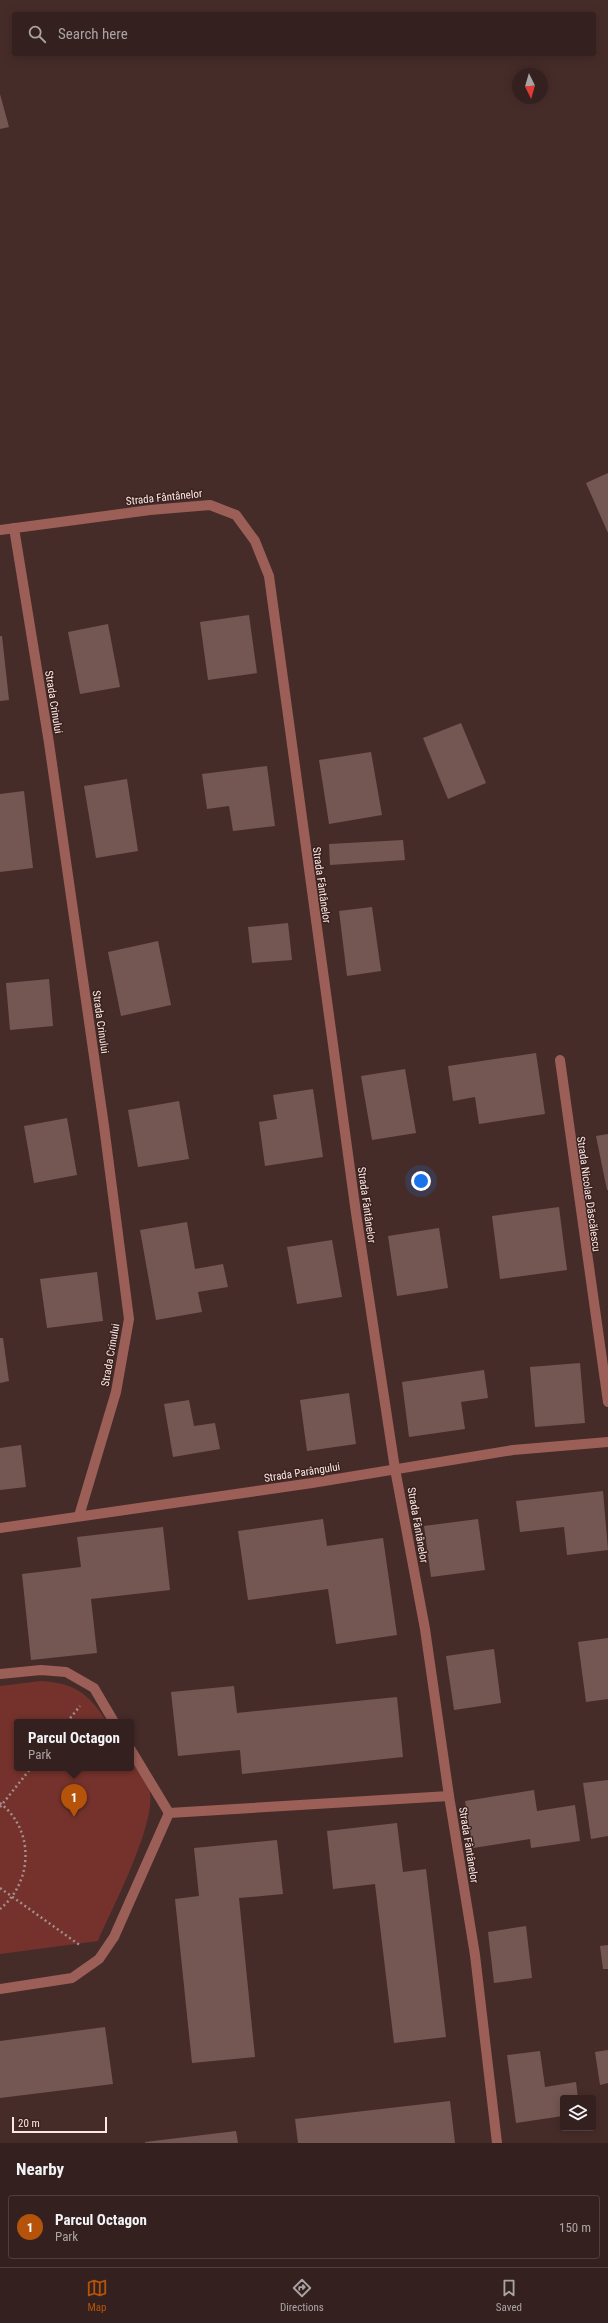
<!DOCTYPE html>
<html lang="en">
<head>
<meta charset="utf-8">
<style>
	:root { --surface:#34211f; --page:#3f2e2c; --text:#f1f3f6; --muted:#a9a3a4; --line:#4e3e3d; --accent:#b45309 }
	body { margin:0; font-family:"Roboto Condensed",sans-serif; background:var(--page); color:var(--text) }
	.controls { position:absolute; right:12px; bottom:12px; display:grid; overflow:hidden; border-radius:4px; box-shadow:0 2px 10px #0003 }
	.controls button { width:36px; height:36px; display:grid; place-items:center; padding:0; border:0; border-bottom:1px solid var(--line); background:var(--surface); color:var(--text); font:20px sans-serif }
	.compass { position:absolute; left:512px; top:68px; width:36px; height:36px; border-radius:50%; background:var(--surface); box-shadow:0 2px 10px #0003; rotate:175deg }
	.scale { position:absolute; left:12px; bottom:10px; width:95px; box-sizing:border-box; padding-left:4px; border:2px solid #fae8e5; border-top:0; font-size:11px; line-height:14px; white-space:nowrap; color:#fae8e5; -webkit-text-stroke:3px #3b221f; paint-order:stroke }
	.you { position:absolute; left:421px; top:1181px; width:14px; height:14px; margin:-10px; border:3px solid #fff; border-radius:50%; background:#1a73e8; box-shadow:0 0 0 6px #1a73e833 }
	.badge { display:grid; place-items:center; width:26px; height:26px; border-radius:50%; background:var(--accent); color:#fff; font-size:13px; font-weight:700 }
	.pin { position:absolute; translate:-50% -33px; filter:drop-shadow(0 1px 2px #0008) }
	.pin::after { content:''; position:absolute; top:21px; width:14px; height:12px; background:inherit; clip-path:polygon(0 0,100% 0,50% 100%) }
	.popup { position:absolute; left:14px; top:1719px; width:120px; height:52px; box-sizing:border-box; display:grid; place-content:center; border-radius:4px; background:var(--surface); filter:drop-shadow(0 1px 3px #0005); font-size:13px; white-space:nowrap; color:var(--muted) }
	.popup b { font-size:15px; color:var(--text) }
	.popup::after { content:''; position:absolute; left:50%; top:100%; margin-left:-8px; border:8px solid transparent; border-top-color:var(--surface) }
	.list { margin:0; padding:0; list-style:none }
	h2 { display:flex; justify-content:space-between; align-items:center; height:52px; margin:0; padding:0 16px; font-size:17px }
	h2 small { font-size:13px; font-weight:400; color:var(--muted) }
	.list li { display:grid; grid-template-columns:26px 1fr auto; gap:12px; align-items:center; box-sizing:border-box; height:64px; margin:0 8px 8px; padding:0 8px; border:1px solid var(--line); border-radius:4px }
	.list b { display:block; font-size:15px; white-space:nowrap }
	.list p { margin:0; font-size:13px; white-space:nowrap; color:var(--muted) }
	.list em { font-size:13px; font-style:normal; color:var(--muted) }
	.icon { flex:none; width:22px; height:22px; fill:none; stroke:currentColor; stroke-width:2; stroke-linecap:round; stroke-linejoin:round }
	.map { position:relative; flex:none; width:608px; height:2143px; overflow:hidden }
	.search { position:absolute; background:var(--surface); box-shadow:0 2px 10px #0003; left:12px; right:12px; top:12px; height:44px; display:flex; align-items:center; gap:10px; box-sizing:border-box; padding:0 14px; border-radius:4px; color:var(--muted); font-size:15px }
	.sheet { height:124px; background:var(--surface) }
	nav { display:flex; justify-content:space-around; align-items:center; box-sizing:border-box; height:56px; border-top:1px solid var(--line); background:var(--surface); font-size:11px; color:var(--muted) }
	nav a { display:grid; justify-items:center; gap:2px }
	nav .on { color:var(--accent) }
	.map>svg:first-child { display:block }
</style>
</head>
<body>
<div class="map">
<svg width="608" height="2143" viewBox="0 0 608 2143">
	<rect width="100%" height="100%" fill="#462c29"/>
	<!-- green -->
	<path fill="#75322d" d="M41,1681C75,1683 89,1694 107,1722H17V1768H131V1759C136,1768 146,1778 149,1788C159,1820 112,1908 98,1941L0,1954V1686Z"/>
	<!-- building -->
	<g fill="#745753">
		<path d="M0,94L9,127L0,129Z"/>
		<path d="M608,473V533L586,483Z"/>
		<path d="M249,615L257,673L208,680L200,622Z"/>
		<path d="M108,624L120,687L80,694L68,632Z"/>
		<path d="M0,636H2L9,700L0,701Z"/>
		<path d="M461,723L486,783L448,799L423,738Z"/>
		<path d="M371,752L382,815L329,824L319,760Z"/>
		<path d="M267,766L275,826L233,831L229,806L207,809L202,774Z"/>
		<path d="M127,779L138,851L96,858L84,786Z"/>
		<path d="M24,791L33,868L0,872V794Z"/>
		<path d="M403,840L405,860L330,865L329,844Z"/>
		<path d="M372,907L381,971L347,976L339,911Z"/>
		<path d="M288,923L292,960L252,963L248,927Z"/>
		<path d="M158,941L171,1005L121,1016L108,952Z"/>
		<path d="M49,979L53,1026L10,1030L6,983Z"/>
		<path d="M536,1053L545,1114L479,1124L475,1097L453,1101L448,1066Z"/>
		<path d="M405,1069L416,1133L372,1140L361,1076Z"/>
		<path d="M313,1089L323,1157L265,1166L259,1122L277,1119L273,1095Z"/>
		<path d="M179,1101L189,1159L138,1167L128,1110Z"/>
		<path d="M67,1118L77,1175L34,1183L24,1126Z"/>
		<path d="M608,1134V1190H607L596,1136Z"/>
		<path d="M559,1207L567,1270L500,1279L492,1216Z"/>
		<path d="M187,1222L195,1269L223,1264L228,1287L198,1292L202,1312L156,1320L140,1230Z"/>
		<path d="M439,1228L448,1288L397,1296L388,1236Z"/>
		<path d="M332,1240L342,1297L297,1304L287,1247Z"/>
		<path d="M97,1272L103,1321L47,1328L40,1279Z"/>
		<path d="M0,1338H3L9,1381L0,1383Z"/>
		<path d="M580,1363L585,1423L535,1427L530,1367Z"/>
		<path d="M484,1370L488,1398L461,1402L465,1429L409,1437L402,1382Z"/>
		<path d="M349,1393L356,1444L307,1451L300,1400Z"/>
		<path d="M189,1400L194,1426L215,1423L220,1449L173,1457L164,1404Z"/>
		<path d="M21,1445L26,1487L0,1490V1448Z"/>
		<path d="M603,1491L608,1550L567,1555L564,1527L520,1532L516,1501Z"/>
		<path d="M323,1519L327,1546L383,1538L397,1635L336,1644L328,1589L248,1600L238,1531Z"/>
		<path d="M478,1519L485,1570L431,1577L424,1526Z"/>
		<path d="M163,1527L170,1590L91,1599L97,1653L31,1660L22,1574L81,1567L77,1537Z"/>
		<path d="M608,1638V1699L586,1702L578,1642Z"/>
		<path d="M494,1649L501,1703L454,1710L446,1656Z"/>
		<path d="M234,1686L237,1713L397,1697L403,1757L242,1774L240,1750L178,1756L171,1692Z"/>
		<path d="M608,1780V1836L591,1839L583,1783Z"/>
		<path d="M534,1790L537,1811L575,1805L580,1841L531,1848L530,1839L473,1848L465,1801Z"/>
		<path d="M397,1823L403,1872L426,1869L446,2037L394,2043L375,1884L333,1889L327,1831Z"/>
		<path d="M277,1840L283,1894L239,1898L255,2057L192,2063L175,1899L199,1896L194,1848Z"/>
		<path d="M526,1926L532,1978L494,1983L488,1932Z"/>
		<path d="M608,1945V1969H603L600,1946Z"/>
		<path d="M105,2027L113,2084L0,2098V2041Z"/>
		<path d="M608,2050V2083L600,2085L595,2052Z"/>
		<path d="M540,2051L545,2087L576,2082L578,2098H563V2116L516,2123L507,2055Z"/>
		<path d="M450,2101L455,2143H298L295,2119Z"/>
		<path d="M236,2131L238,2143H145V2142Z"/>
	</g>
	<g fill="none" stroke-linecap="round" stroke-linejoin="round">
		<!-- path -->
		<g stroke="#a58f8c" stroke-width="2.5" stroke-dasharray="2 3" stroke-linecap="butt">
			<path d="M67,1722L80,1706"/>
			<path d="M0,1803C35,1830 33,1882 0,1909"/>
			<path d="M0,1807L31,1768"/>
			<path d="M0,1888L81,1946"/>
		</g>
		<!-- street -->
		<g stroke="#9c5f58" stroke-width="10">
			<path d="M14,528L49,743L104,1126L129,1319L116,1392L79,1516"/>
			<path d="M0,530L150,510L210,505L236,515L255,541L269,576L356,1213L395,1469L425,1629L449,1796L475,1955L497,2143"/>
			<path d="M560,1060L608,1402"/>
			<path d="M0,1528L312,1483L513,1450L608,1442"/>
			<path d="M0,1674L41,1670L66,1672L94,1688L114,1722"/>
			<path d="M131,1750L169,1813"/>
			<path d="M169,1813L449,1796"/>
			<path d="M0,1989L72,1978L99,1959L114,1937L169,1813"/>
		</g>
	</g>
	<g text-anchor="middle" stroke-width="3" stroke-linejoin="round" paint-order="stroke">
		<!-- street labels -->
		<g font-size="11" fill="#fae8e5" stroke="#3b221f">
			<text transform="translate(164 497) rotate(-6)" y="4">Strada Fântânelor</text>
			<text transform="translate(54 702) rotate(81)" y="4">Strada Crinului</text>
			<text transform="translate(322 885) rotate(82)" y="4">Strada Fântânelor</text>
			<text transform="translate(101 1022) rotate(82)" y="4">Strada Crinului</text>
			<text transform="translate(589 1194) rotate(82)" y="4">Strada Nicolae Dăscălescu</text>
			<text transform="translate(367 1205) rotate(82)" y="4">Strada Fântânelor</text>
			<text transform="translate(110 1355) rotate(-80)" y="4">Strada Crinului</text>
			<text transform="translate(302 1472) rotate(-9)" y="4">Strada Parângului</text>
			<text transform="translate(418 1525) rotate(80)" y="4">Strada Fântânelor</text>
			<text transform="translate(469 1845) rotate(81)" y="4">Strada Fântânelor</text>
		</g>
	</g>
</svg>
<div class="controls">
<button><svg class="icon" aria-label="layers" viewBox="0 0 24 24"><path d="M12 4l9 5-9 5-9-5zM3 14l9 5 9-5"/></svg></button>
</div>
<svg class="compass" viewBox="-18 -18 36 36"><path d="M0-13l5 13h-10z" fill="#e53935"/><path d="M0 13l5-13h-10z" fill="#a9a3a4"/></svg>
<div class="scale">20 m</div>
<div class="you"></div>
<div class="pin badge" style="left:74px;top:1817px">1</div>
<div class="popup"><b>Parcul Octagon</b>Park</div>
<div class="search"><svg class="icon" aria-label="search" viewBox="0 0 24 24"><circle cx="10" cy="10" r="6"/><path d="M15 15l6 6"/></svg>Search here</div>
</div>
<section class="sheet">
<h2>Nearby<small></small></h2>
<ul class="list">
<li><span class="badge">1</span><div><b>Parcul Octagon</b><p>Park</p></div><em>150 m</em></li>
</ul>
</section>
<nav>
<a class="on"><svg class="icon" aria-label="map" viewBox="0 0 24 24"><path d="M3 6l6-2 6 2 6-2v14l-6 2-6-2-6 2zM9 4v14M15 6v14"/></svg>Map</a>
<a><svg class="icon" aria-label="directions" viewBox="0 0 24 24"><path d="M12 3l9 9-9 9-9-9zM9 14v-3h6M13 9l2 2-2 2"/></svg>Directions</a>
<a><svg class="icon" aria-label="saved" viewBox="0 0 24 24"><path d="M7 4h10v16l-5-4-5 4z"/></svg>Saved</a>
</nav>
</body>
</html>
